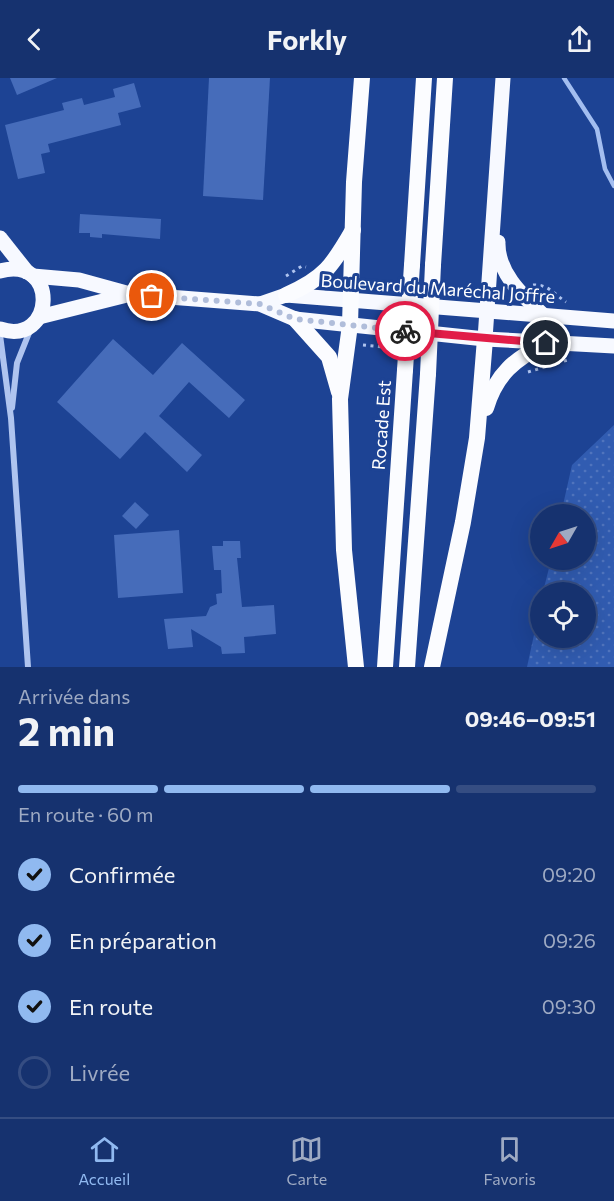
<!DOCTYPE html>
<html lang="fr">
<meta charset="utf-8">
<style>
:root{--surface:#16326f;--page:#1f3a74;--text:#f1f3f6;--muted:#9eaac3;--line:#354d82;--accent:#90b9f0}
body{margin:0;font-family:Commissioner,sans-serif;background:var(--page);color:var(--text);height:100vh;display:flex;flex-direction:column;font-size:22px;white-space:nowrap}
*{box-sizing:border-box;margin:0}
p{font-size:20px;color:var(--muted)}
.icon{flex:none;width:33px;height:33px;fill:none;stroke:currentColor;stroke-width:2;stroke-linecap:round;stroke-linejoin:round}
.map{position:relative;height:589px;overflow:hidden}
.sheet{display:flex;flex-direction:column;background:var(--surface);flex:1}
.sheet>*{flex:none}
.needle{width:39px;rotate:231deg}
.fabs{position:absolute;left:530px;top:426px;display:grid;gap:12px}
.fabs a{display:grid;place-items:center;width:66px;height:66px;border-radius:50%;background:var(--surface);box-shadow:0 6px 24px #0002,0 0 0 2px var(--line);font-size:30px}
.pin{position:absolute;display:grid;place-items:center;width:51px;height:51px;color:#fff;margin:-26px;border:3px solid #fff;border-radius:50%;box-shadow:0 2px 6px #0007}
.courier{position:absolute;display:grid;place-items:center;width:60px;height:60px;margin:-30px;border:4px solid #e11d48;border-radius:50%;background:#fff;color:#222;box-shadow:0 2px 8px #0007}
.headline em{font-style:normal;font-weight:700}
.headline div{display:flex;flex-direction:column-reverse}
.headline{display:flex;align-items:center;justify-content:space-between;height:102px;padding:0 18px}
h1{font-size:39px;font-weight:700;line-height:45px}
.bar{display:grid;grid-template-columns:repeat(4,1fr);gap:9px 6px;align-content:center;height:72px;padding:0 18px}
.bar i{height:8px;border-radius:4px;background:var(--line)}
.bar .selected{background:var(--accent)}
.bar p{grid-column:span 4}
ol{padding:0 18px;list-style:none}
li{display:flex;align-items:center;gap:18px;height:66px}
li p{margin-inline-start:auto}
li .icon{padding:6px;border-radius:50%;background:var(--accent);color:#111;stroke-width:4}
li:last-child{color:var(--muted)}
li i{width:33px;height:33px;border:3px solid var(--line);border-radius:50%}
header{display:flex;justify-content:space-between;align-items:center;height:78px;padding:0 18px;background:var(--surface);font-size:27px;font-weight:700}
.dock{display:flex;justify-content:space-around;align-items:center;height:84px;border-top:2px solid var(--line);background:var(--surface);font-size:16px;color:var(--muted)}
.dock a{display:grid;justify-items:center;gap:3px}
.dock .selected{color:var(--accent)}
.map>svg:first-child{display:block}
</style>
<header><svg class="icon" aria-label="back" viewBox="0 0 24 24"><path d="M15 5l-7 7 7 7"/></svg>Forkly<svg class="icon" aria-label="share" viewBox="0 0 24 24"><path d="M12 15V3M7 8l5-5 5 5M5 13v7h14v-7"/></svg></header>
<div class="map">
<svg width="614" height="589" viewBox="0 0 614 589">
<defs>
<pattern id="green-dots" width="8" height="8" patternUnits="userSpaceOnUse" patternTransform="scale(1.5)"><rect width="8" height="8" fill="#315cb1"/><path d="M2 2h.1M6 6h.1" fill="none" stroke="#5074bd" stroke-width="1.8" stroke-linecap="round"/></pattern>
</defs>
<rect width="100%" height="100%" fill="#1d4394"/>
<path fill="url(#green-dots)" d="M614,347v242h-87l13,-60v31h45v-46h-42l8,-32h34v-46h-24l11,-49z"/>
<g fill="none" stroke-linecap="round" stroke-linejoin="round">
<path stroke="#a3bef0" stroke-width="4.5" d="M564,0l33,51 8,40 9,17"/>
</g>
<g fill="#466cba">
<path d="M10,0h47l-40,17z"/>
<path d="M209,0h61l-7,122 -60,-4z"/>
<path d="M134,5l7,24 -23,6 3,12 -73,19 2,8 -9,2 4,19 -27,6 -13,-54 59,-15 -2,-7 20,-5 2,7 31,-8 -2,-8z"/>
<path d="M80,136l81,5 -1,20 -58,-5v4l-12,-1v-4h-11z"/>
<path d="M113,261l40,36 29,-32 63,57 -16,18 -40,-36 -30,34 43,39 -15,17 -42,-40 -25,27 -63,-57z"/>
<path d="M135,424l14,13 -13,14 -14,-13z"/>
<path d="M179,452l4,63 -65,5 -4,-63z"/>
<path d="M223,463h17l1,17h-4l5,49 32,-2 2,29 -32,3 1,16 -23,1 -1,-7 -30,-18 2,18 -25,2 -4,-30 42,-3 4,-9 7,-3 -1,-10 6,-1 -1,-23h-7l-2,-24h11z"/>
</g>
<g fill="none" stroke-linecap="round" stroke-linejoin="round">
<g stroke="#afc4ef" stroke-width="3" stroke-dasharray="3 4.5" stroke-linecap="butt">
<path d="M286,198l16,-10 4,1"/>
<path d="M533,207c15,-1 21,9 33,17"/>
<path d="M447,211l26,4"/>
<path d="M363,267l30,3"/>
<path d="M528,294l43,-13"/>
</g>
<g stroke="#afc4ef" stroke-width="6">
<path d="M0,257l11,83 17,249"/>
<path d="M12,330l5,-45 14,-35"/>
</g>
<g stroke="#f7f9ff" stroke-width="15">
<path d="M0,160l27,34"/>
<path d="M498,164c-1,31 25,54 46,74"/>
<path d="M0,193c60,-16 55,76 0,58"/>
<path d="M33,198l46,4 51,14 130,10 35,15 190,20 129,7"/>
<path d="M260,226l26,-9 328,26"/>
<path d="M39,239l88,-22"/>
<path d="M485,261l18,-261"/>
</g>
<g stroke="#fbfcff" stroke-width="16">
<path d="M412,187l12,-187"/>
<path d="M433,187l12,-187"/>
<path d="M286,217c38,-16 47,-30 67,-65"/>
<path d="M295,241l34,38 10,35"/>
<path d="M486,330c10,-34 29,-49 60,-65"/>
<path d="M356,589l-12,-117 -4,-151 10,-74 4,-143 8,-104"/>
<path d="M385,589l20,-297"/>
<path d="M407,589l21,-293"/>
<path d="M432,589l31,-145 14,-84 8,-99"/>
</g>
<g stroke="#fbfcff" stroke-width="16">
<path d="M405,292l7,-105"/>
<path d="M428,296l5,-109"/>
</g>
</g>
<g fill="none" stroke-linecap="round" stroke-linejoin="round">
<path stroke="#b0bdda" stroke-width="6" stroke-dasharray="0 10.8" d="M152,218l108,8 35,15 110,12"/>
<path stroke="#e11d48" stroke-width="8" d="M405,253l141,12"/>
</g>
<g text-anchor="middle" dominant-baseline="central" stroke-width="6" stroke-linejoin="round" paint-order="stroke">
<g font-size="18" fill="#fff" stroke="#1d4394">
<text transform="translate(438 210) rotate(4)">Boulevard du Maréchal Joffre</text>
<text transform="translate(381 347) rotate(-86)">Rocade Est</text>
</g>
</g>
</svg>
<div class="fabs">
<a><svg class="needle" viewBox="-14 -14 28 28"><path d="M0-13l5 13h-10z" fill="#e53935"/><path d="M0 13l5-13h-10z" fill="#9eaac3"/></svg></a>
<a><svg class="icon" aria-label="locate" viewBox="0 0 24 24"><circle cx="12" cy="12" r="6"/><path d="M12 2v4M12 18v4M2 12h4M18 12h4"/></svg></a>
</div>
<div class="pin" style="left:152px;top:218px;background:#ea580c"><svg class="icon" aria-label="bag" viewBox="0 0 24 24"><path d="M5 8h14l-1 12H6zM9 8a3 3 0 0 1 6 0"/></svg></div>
<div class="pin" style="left:546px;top:265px;background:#1f2937"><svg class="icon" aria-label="home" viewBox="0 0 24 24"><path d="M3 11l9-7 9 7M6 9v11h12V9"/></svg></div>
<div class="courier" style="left:405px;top:253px"><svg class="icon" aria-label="bike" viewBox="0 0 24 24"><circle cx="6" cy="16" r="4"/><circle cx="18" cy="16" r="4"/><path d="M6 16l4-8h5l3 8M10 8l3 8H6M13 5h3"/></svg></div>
</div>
<section class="sheet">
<div class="headline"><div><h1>2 min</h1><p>Arrivée dans</p></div><em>09:46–09:51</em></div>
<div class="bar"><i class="selected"></i><i class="selected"></i><i class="selected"></i><i></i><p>En route · 60 m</p></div>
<ol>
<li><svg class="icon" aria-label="check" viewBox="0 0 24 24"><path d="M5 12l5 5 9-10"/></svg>Confirmée<p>09:20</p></li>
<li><svg class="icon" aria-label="check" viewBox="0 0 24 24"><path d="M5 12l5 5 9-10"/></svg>En préparation<p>09:26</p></li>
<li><svg class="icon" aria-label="check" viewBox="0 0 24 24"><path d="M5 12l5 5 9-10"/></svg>En route<p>09:30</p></li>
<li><i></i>Livrée</li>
</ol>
</section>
<nav class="dock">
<a class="selected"><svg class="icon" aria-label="home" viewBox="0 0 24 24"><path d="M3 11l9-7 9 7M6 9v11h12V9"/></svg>Accueil</a>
<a><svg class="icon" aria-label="map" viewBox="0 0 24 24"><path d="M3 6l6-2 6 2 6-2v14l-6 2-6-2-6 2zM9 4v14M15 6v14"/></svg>Carte</a>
<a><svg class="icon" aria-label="saved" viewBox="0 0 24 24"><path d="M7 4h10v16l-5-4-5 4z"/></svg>Favoris</a>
</nav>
